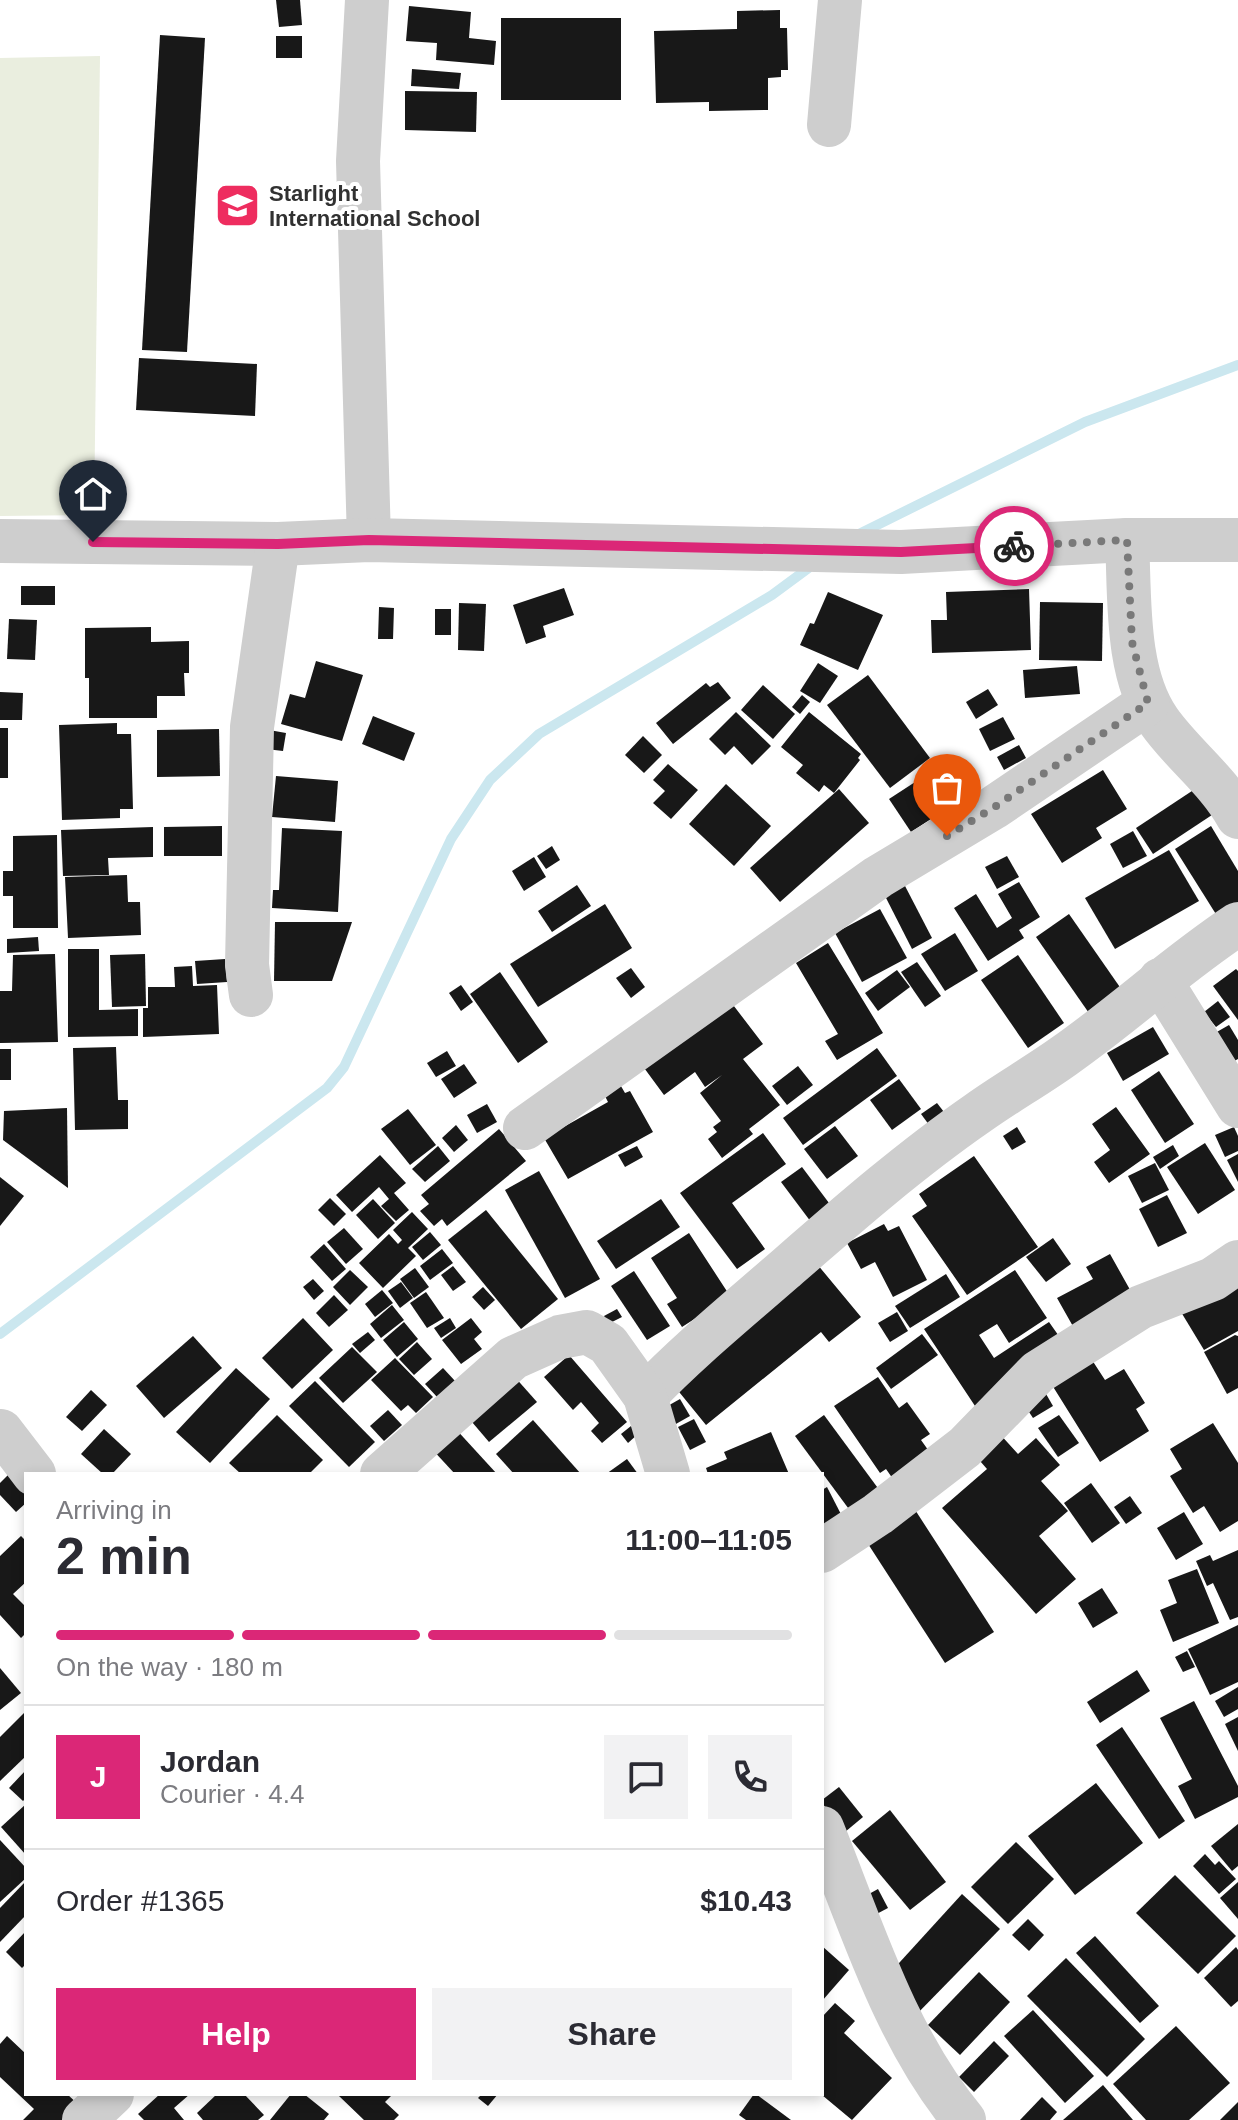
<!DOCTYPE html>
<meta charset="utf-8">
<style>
:root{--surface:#fff;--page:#f2f2f3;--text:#2b2b33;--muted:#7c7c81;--line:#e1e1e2;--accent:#db2777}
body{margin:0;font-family:Arial,sans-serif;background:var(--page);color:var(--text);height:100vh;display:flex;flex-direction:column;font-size:30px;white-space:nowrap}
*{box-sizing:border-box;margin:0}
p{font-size:26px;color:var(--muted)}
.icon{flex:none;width:44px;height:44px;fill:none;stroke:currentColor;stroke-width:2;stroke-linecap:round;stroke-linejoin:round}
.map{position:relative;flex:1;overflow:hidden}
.details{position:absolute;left:24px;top:1472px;width:800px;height:624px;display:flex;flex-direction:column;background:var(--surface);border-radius:0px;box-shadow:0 4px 12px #0003}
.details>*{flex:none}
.pin{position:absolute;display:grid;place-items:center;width:68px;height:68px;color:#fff;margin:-82px -34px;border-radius:50% 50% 50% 0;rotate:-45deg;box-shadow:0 0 8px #0007}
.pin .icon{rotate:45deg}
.courier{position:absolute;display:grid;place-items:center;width:80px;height:80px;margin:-40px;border:6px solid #db2777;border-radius:50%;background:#fff;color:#222;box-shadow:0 2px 10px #0007}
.summary em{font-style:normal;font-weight:600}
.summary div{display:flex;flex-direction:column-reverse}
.summary{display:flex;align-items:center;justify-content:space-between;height:136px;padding:0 32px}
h1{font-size:52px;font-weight:600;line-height:60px}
.bar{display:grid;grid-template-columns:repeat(4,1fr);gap:12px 8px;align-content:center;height:96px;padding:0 32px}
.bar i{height:10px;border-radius:6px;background:var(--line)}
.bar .selected{background:var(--accent)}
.bar p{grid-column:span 4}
.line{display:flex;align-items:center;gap:20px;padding:0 32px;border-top:2px solid var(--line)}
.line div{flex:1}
.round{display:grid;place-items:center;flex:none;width:84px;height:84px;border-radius:0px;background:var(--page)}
.primary-button{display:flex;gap:16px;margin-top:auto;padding:16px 32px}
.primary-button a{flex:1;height:92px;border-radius:0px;background:var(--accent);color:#fff;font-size:32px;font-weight:600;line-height:92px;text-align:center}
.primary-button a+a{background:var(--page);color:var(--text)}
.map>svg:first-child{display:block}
</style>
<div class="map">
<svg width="1238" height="2120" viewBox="0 0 1238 2120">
<rect width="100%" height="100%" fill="#fff"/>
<path fill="#eaeedf" d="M100,56l-6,459 -94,1v-458z"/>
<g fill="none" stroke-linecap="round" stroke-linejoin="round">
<g stroke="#cbe7ef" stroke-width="10">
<path d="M857,535l228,-113 153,-57"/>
<path d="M0,1334l327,-246 17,-21 107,-228 39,-59 49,-46 233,-139 42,-31"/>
</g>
</g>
<g fill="#181818">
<path d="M276,0h24l2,25 -23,2z"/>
<path d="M409,6l62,6 -2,26 27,3 -2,24 -58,-5 1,-17 -31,-2z"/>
<path d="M780,10v18h7l1,42h-7v7l-13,1v32l-59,1v-9l-53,1 -2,-72 83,-2v-18z"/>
<rect x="501" y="18" width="120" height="82"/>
<path d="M160,35l45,3 -18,314 -45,-2z"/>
<rect x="276" y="36" width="26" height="22"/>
<path d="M412,69l49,4 -2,16 -48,-3z"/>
<path d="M405,91l72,1 -1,40 -71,-2z"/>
<path d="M139,358l118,6 -2,52 -119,-6z"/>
<rect x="21" y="586" width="34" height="19"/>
<path d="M564,588l10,27 -31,11 3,11 -20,7 -13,-39z"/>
<path d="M1029,589l2,61 -99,3 -1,-33h16l-1,-28z"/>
<path d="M828,592l55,23 -25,55 -58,-25 10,-22 4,1z"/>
<path d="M1040,602l63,1 -1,58 -63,-1z"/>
<path d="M459,603l27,1 -2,47 -26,-1z"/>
<path d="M379,607l15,1 -1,31h-15z"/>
<rect x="435" y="609" width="16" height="26"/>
<path d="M9,619l28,1 -2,40 -28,-1z"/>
<path d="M151,627v15l38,-1v32h-5l1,23h-28v22h-68v-40h-4v-50z"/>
<path d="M316,661l47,14 -21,66 -61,-17 9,-30 15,4z"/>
<path d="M818,663l20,13 -18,27 -20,-12z"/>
<path d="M1077,666l3,28 -55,4 -2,-28z"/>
<path d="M868,675l62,83 -40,30 -63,-83z"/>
<path d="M718,682l13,16 -58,46 -17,-21 50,-40 4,4z"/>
<path d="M763,685l32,29 -22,25 -32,-29z"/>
<path d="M988,689l10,16 -22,14 -10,-17z"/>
<path d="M0,692l23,1 -1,27h-22z"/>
<path d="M802,695l8,7 -10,12 -8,-7z"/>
<path d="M736,712l35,34 -19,19 -18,-19 -9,9 -16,-16z"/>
<path d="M809,712l52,42 -3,4 2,2 -26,33 -10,-8 -5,7 -23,-19 7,-8 -22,-18z"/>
<path d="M373,716l42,17 -11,28 -42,-17z"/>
<path d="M1003,717l12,22 -25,12 -11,-22z"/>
<path d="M117,723v11h14l2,75h-13v9l-58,2 -3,-95z"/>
<rect x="0" y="728" width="8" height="50"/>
<path d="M219,729l1,47 -63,1v-47z"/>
<path d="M269,730l17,3 -3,18 -17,-2z"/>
<path d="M643,736l19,19 -18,18 -19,-18z"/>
<path d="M1019,745l7,13 -22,12 -7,-13z"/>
<path d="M952,758l22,33 -63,41 -22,-33z"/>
<path d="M668,764l30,26 -27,29 -18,-16 12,-12 -12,-11z"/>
<path d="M1103,770l24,39 -31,19 6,10 -40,25 -31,-49z"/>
<path d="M276,776l62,5 -3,41 -63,-5z"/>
<path d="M726,784l45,42 -37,40 -45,-42z"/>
<path d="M1198,787l17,26 -62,41 -17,-26z"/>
<path d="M839,789l30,34 -89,79 -30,-34z"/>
<path d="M222,826v30h-58v-29z"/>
<path d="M1211,826l27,45v42l-19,6 -44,-70z"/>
<path d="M153,827v30l-45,1 1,17 -46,1 -2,-46z"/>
<path d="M282,828l60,3 -4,81 -66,-4 1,-18h6z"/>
<path d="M1133,831l14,25 -24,12 -13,-24z"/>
<path d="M57,835l1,93h-45v-32h-10v-25h10v-35z"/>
<path d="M552,846l8,14 -14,9 -9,-13z"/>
<path d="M1169,850l30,51 -84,48 -30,-51z"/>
<path d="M1007,856l12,21 -22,12 -12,-22z"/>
<path d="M534,857l12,20 -22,14 -12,-20z"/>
<path d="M127,875l1,27h12l1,33 -73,3 -3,-61z"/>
<path d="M1019,882l21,35 -21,13 5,8 -36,23 -34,-53 22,-14 21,34 15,-10 -14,-24z"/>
<path d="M904,884l28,54 -20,11 -28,-55z"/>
<path d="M577,885l14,21 -39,26 -14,-21z"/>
<path d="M605,904l27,44 -94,59 -28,-43z"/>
<path d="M880,909l27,49 -45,24 -27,-49z"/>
<path d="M1069,914l55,79 -33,23 -55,-79z"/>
<path d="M275,922h77l-20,59h-58z"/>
<path d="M955,933l23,38 -33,20 -24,-37z"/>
<path d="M38,937l1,14 -32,2v-14z"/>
<path d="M828,943l55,90 -46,27 -12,-19 13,-7 -42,-71z"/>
<path d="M68,949h31v61l39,-1v27l-70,1z"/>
<path d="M55,954l3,88 -58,1v-52h12l1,-36z"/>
<path d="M145,954l1,52 -34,1 -2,-52z"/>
<path d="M1018,955l46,68 -36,25 -47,-68z"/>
<path d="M225,959l2,23 -30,2 -2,-23z"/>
<path d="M917,962l24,34 -16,11 -24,-35z"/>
<path d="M192,966l1,20 24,-1 2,49 -76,3v-29h5v-21h27l-1,-20z"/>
<path d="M631,968l14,19 -14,11 -15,-20z"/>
<path d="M1236,969l2,2v49l-25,-34z"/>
<path d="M897,970l13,17 -32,24 -13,-18z"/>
<path d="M500,972l48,70 -30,21 -48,-69z"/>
<path d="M461,985l12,17 -12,9 -12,-18z"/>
<path d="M727,997l36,47 -20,15 37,46 -31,24 4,5 -31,24 -14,-19 9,-7 -4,-5 8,-6 -21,-28 22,-18 -17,12 -10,-15 -31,23 -25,-34z"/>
<path d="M1218,1001l12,16 -14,10 -12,-15z"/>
<path d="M1229,1025l9,15v19l-13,7 -17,-29z"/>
<path d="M1153,1027l16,27 -46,27 -16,-28z"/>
<path d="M116,1047l2,53h10v29l-53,1 -2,-82z"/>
<path d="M877,1048l20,28 -94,69 -20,-27z"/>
<rect x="0" y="1049" width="11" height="31"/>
<path d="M447,1051l9,15 -20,11 -9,-14z"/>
<path d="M464,1064l13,19 -23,15 -13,-19z"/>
<path d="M798,1066l15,19 -26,20 -15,-19z"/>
<path d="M1159,1071l35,53 -29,19 -34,-53z"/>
<path d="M899,1079l22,30 -29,21 -22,-30z"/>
<path d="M618,1081l7,12 5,-2 23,41 -85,47 -24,-41 64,-36 -6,-12z"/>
<path d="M937,1103l14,18 -16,12 -14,-19z"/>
<path d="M487,1104l10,18 -20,11 -10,-18z"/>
<path d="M1116,1107l34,47 -41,29 -15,-21 16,-12 -18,-26z"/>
<path d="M67,1108l1,80 -65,-48 1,-29z"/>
<path d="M408,1109l28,36 -26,20 -29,-36z"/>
<path d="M456,1125l12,15 -14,12 -12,-14z"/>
<path d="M835,1126l23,30 -31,23 -23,-30z"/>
<path d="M1017,1127l9,15 -14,8 -9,-14z"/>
<path d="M1234,1127l4,9v15l-13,6 -10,-22z"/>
<path d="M499,1129l27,32 -79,65 -5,-7 -8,7 -14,-15 9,-7 -8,-9z"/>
<path d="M763,1133l23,31 -54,39 33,46 -28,20 -57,-76z"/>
<path d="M1205,1143l30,47 -37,24 -31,-47z"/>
<path d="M1173,1145l6,11 -19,13 -7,-12z"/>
<path d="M438,1146l12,15 -25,21 -13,-13z"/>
<path d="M637,1146l6,11 -18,10 -7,-12z"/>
<path d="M1238,1154v28l-11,-22z"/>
<path d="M380,1155l26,28 -12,10 15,17 -13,11 -15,-15 8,-7 -10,-12 -27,25 -16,-17z"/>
<path d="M974,1156l64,91 -71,48 -55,-79 15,-10 -8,-12z"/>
<path d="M1155,1163l14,27 -27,13 -14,-27z"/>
<path d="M802,1167l33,44 -21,15 -33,-44z"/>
<path d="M539,1171l61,108 -35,19 -60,-108z"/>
<path d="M0,1177l24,19 -24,30z"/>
<path d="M1167,1195l20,38 -29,14 -19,-38z"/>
<path d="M330,1198l16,16 -12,12 -16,-16z"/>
<path d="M373,1199l22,24 -17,16 -22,-24z"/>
<path d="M661,1199l19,28 -64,42 -19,-28z"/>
<path d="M486,1210l72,89 -37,30 -73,-89z"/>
<path d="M412,1212l16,17 -20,19 8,8 -33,32 -24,-25 30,-29 9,10 4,-4 -9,-10z"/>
<path d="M884,1224l4,7 11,-5 28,54 -34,17 -18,-35 -14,7 -14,-26z"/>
<path d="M344,1228l19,21 -17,15 -19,-22z"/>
<path d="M430,1232l11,13 -18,15 -11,-13z"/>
<path d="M689,1233l41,63 -48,31 -15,-23 10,-6 -26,-40z"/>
<path d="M1053,1238l18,26 -25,18 -20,-25z"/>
<path d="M324,1244l22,25 -14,12 -22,-24z"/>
<path d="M442,1249l11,14 -23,17 -10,-14z"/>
<path d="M1110,1254l28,50 -59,33 -22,-39 36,-19 -7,-12z"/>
<path d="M817,1264l44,53 -32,25 -8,-10 -115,93 -35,-43z"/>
<path d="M453,1266l13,16 -13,9 -12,-16z"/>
<path d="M415,1268l14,19 -15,11 -14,-19z"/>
<path d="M350,1270l18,17 -18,18 -17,-18z"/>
<path d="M1015,1270l32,48 -38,25 -12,-19 -18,11 15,23 55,-36 19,27 -91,60 -53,-80z"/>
<path d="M634,1271l36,55 -23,14 -36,-54z"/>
<path d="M946,1274l14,23 -50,31 -15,-22z"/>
<path d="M1238,1275v56l-34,19 -23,-38z"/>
<path d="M313,1279l11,12 -10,9 -11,-13z"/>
<path d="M401,1282l12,16 -13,10 -12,-17z"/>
<path d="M483,1287l12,13 -11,10 -12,-13z"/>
<path d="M382,1290l11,13 -18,14 -10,-13z"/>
<path d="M426,1292l18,26 -17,10 -17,-25z"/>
<path d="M334,1295l14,15 -19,17 -13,-14z"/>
<path d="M392,1305l12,15 -23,18 -11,-14z"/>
<path d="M617,1309l5,8 -14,7 -4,-8z"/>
<path d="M897,1312l11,19 -18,11 -12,-19z"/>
<path d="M303,1318l30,32 -41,39 -30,-31z"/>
<path d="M450,1318l6,10 -15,10 -7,-10z"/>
<path d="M471,1318l11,14 -8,7 8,10 -21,15 -19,-24z"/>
<path d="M404,1322l14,17 -21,18 -14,-17z"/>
<path d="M368,1332l7,8 -15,13 -8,-9z"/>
<path d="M922,1334l16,21 -47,34 -15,-21z"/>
<path d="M1235,1335l3,1v52l-11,6 -23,-42z"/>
<path d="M193,1336l29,32 -58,50 -28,-32z"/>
<path d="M417,1342l15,17 -18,16 -15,-16z"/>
<path d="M352,1347l25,25 -34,31 -24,-25z"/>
<path d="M569,1355l58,67 -25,21 -11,-12 8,-8 -18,-21 -8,8 -29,-33z"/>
<path d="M395,1358l38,39 -17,16 -8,-8 -7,6 -30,-31z"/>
<path d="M1092,1360l13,20 19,-11 21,34 -9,6 13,22 -49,31 -48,-77z"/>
<path d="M236,1368l34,31 -60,64 -34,-31z"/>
<path d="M443,1368l13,14 -18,16 -13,-14z"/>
<path d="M513,1375l24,27 -48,40 -23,-27z"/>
<path d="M878,1377l21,31 8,-6 23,32 -9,6 10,14 -38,25 -7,-10 -6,4 -46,-67z"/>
<path d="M315,1381l60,61 -26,25 -60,-61z"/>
<path d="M1042,1387l11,19 -20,12 -12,-18z"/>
<path d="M91,1390l16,15 -25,26 -16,-14z"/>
<path d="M680,1399l10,17 -23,13 -10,-17z"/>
<path d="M388,1410l14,15 -18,16 -14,-15z"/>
<path d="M277,1415l46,45 -14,14h-68l-12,-11z"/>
<path d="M824,1415l59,80 -29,21 -59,-80z"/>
<path d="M1059,1415l20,28 -21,14 -20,-29z"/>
<path d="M694,1419l12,23 -16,8 -12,-23z"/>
<path d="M533,1420l48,54h-67l-18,-20z"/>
<path d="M1213,1423l25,40v58l-18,11 -16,-26 -11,7 -23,-37 12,-7 -12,-20z"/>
<path d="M453,1426l44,48h-42l-25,-27z"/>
<path d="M631,1426l7,8 -10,9 -7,-9z"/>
<path d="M104,1429l27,25 -19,20h-9l-22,-20z"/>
<path d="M771,1432l18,42h-81l-2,-6 21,-9 -3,-7z"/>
<path d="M998,1432l20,22 18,-16 24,27 -19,16 27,30 -29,25 37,43 -40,35 -94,-106 45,-39 -14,-16z"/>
<path d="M627,1459l11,15h-32z"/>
<path d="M8,1475l18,18v10l-10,9 -16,-17v-12z"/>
<path d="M1091,1483l29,40 -28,20 -28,-40z"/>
<path d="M827,1487l18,35 -23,12v-44z"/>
<path d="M1130,1496l12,17 -16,11 -12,-17z"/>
<path d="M910,1502l84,130 -49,31 -84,-130z"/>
<path d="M1184,1512l19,32 -27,16 -19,-32z"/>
<path d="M21,1536l5,5v41l-13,12 13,13v26l-5,5 -21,-23v-59z"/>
<path d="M1238,1550v67l-8,3 -17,-37 -6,3 -11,-25 14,-6 3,6z"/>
<path d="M1197,1569l22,54 -46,19 -13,-32 17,-7 -9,-23z"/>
<path d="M1102,1588l16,25 -25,15 -15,-25z"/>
<path d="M1238,1625v57l-28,13 -22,-46z"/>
<path d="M1187,1651l8,16 -12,5 -8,-15z"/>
<path d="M0,1668l21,25 -21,17z"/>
<path d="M1137,1670l13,21 -50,32 -13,-21z"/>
<path d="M1238,1687v22l-14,8 -9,-16z"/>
<path d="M1194,1701l44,85v11l-43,22 -17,-33 14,-7 -32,-61z"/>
<path d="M26,1711v45l-26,25v-44z"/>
<path d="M1238,1717v34l-13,-27z"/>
<path d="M1122,1727l63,94 -26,18 -63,-94z"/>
<path d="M26,1770v28l-3,3 -14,-13z"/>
<path d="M1096,1783l47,60 -68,52 -47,-59z"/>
<path d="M839,1787l24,30 -18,15 -23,-29v-3z"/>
<path d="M26,1804v51l-25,-28z"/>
<path d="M890,1810l56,72 -36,28 -58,-69z"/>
<path d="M1238,1824v42l-6,5 -21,-25z"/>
<path d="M0,1840l26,28v10l-26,24z"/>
<path d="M1016,1842l38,37 -46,45 -37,-37z"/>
<path d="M1205,1854l10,11 4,-4 17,18 -17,15 -26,-28z"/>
<path d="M1175,1875l61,61 -38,38 -62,-61z"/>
<path d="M26,1881v34l-26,27v-34z"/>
<path d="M1238,1882v37l-18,-21z"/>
<path d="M878,1889l10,19 -21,11 -9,-19z"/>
<path d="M962,1894l38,35 -87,89 -24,-44z"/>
<path d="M1028,1919l16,16 -15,16 -17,-16z"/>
<path d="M26,1931v33l-4,4 -16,-16z"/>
<path d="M1095,1936l64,70 -19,17 -64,-70z"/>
<path d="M822,1946l27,24 -27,31z"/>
<path d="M1236,1947l2,3v51l-7,6 -27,-29z"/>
<path d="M1066,1958l79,81 -38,38 -80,-81z"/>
<path d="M979,1972l31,30 -50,53 -32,-30z"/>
<path d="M835,2003l20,18 -11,12 48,45 -40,42 -30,-25v-78z"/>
<path d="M1033,2010l61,66 -29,27 -61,-67z"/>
<path d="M1176,2026l54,57 -41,37h-43l-33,-36z"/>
<path d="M7,2036l19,18v40h41l13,12 -14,14h-43l11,-11 -34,-32v-33z"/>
<path d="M994,2041l15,15 -35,36 -15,-15z"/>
<path d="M1103,2085l30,35h-70z"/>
<path d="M160,2094h30l-16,14 10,12h-40l-6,-6z"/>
<path d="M217,2094h27l20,21 -6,5h-55l-6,-7z"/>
<path d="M291,2094h13l25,20 -5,6h-54z"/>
<path d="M341,2094h52l-8,8 14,13 -5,5h-30l-25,-24z"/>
<path d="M482,2094h16l-10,12 -10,-8z"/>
<path d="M754,2094h2l35,26h-45l-7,-5z"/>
<path d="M1042,2097l15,15 -7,8h-30z"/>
<path d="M1238,2102v18h-18z"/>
</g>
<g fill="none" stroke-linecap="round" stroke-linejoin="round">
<g stroke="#cecece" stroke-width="44">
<path d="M367,0l-9,161 11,379"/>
<path d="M829,125l11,-125"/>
<path d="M1127,540c3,56 -2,133 32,181 24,34 59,59 79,96"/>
<path d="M0,541l278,3 91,-4 532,12 226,-12h111"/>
<path d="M1160,980l78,126"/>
<path d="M251,995l-4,-30 5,-238 26,-183"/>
<path d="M525,1128l353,-251 115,-69 155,-105"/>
<path d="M645,1396c43,-45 92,-85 139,-126 62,-54 126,-110 194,-157 28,-20 58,-37 86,-57 60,-42 113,-92 174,-132"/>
<path d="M1,1431l33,43"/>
<path d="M382,1474l131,-116 47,-21 27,-5 21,12 37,52 23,78"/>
<path d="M822,1551l56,-37 87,-67 73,-75 103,-65 72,-28 25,-17"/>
<path d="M822,1828c40,99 73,209 142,292"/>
<path d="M84,2120l28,-26"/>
</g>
</g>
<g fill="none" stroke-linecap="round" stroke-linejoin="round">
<path stroke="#797979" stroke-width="8" stroke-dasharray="0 14.4" d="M947,836l46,-28 155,-105 -16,-61 -5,-102 -113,6"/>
<path stroke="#db2777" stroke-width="10" d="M93,542l185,2 91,-4 532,12 113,-6"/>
</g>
<defs>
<symbol id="school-square" viewBox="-11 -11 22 22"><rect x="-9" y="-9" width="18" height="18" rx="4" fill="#ee2d5f" stroke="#fff"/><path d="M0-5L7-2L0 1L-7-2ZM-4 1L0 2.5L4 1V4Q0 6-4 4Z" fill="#fff"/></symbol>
</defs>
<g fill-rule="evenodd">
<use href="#school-square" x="212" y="180" width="51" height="51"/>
</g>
<g text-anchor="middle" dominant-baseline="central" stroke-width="8" stroke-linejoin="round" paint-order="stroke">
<g font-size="22" font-weight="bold" fill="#313131" stroke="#fff" text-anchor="start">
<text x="269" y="193">Starlight<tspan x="269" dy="25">International School</tspan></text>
</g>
</g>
</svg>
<div class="pin" style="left:947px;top:836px;background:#ea580c"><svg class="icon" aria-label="bag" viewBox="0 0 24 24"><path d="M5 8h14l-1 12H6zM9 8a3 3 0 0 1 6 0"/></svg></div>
<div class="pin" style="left:93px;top:542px;background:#1f2937"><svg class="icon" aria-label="home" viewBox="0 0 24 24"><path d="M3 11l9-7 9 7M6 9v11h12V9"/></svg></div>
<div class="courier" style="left:1014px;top:546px"><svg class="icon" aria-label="bike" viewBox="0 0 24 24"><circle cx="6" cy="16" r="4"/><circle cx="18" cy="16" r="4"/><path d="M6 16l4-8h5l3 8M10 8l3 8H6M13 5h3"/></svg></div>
<section class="details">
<div class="summary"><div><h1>2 min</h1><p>Arriving in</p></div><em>11:00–11:05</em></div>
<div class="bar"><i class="selected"></i><i class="selected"></i><i class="selected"></i><i></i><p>On the way · 180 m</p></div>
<div class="line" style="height:144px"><b class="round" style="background:var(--accent);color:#fff">J</b><div><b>Jordan</b><p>Courier · 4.4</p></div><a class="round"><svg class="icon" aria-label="chat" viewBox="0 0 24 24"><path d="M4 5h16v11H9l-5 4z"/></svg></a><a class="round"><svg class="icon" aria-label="phone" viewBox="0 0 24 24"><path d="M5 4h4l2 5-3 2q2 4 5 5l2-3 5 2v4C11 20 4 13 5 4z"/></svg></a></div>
<div class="line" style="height:104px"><div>Order #1365</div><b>$10.43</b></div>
<div class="primary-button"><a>Help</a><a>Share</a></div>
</section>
</div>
